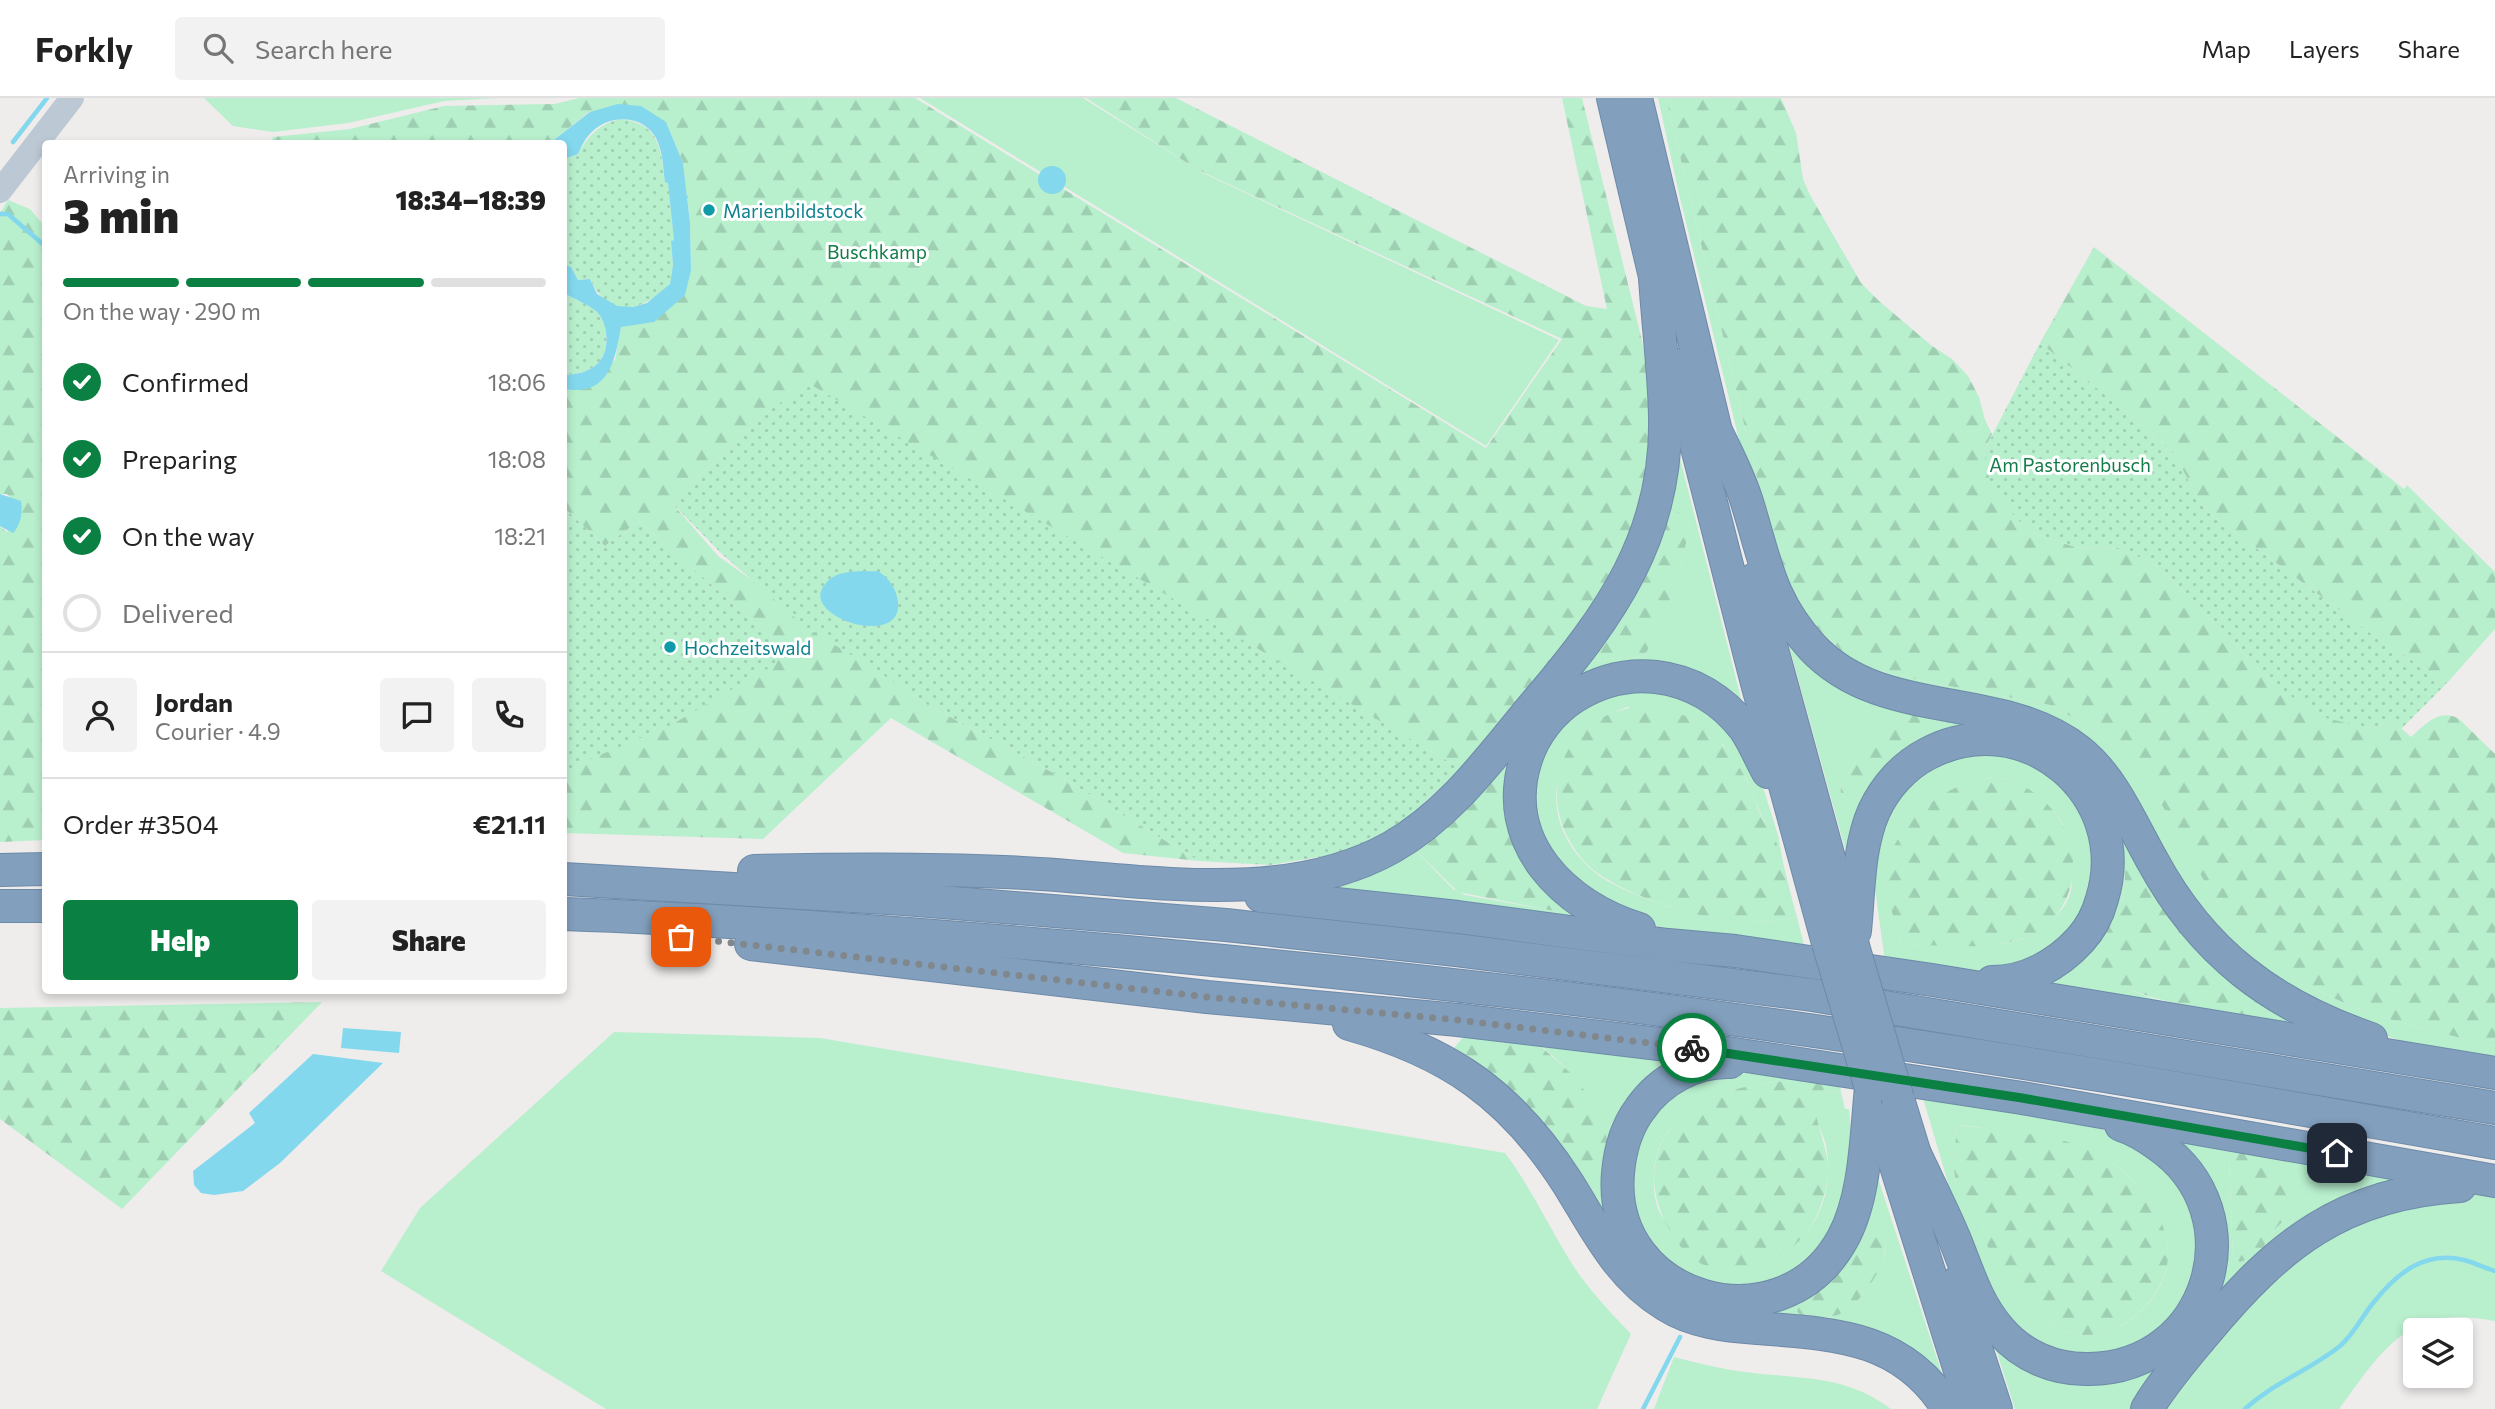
<!DOCTYPE html>
<meta charset="utf-8">
<style>
:root{--surface:#fff;--page:#f2f2f2;--text:#222;--muted:#767676;--line:#e0e0e0;--accent:#0b8043}
body{margin:0;font-family:Commissioner,sans-serif;background:var(--page);color:var(--text);height:100vh;display:flex;flex-direction:column;font-size:26px;white-space:nowrap}
*{box-sizing:border-box;margin:0}
p{font-size:23px;color:var(--muted)}
.icon{flex:none;width:38px;height:38px;fill:none;stroke:currentColor;stroke-width:2;stroke-linecap:round;stroke-linejoin:round}
.map{position:relative;flex:1;overflow:hidden}
.drawer{position:absolute;left:42px;top:42px;width:525px;height:854px;display:flex;flex-direction:column;background:var(--surface);border-radius:7px;box-shadow:0 4px 10px #0003}
.drawer>*{flex:none}
.buttons{position:absolute;left:2403px;top:1220px;display:grid;gap:14px}
.buttons a{display:grid;place-items:center;width:70px;height:70px;border-radius:7px;background:var(--surface);box-shadow:0 4px 10px #0003;font-size:35px}
.pin{position:absolute;display:grid;place-items:center;width:60px;height:60px;color:#fff;margin:-30px;border-radius:14px;box-shadow:0 4px 10px #0006}
.courier{position:absolute;display:grid;place-items:center;width:70px;height:70px;margin:-35px;border:5px solid #0b8043;border-radius:50%;background:#fff;color:#222;box-shadow:0 2px 9px #0007}
.summary em{font-style:normal;font-weight:800}
.summary div{display:flex;flex-direction:column-reverse}
.summary{display:flex;align-items:center;justify-content:space-between;height:119px;padding:0 21px}
h1{font-size:46px;font-weight:800;line-height:52px}
.bar{display:grid;grid-template-columns:repeat(4,1fr);gap:10px 7px;align-content:center;height:84px;padding:0 21px}
.bar i{height:9px;border-radius:5px;background:var(--line)}
.bar .on{background:var(--accent)}
.bar p{grid-column:span 4}
.line{display:flex;align-items:center;gap:18px;padding:0 21px;border-top:2px solid var(--line)}
.line div{flex:1}
.round{display:grid;place-items:center;flex:none;width:74px;height:74px;border-radius:7px;background:var(--page)}
ol{padding:0 21px;list-style:none}
li{display:flex;align-items:center;gap:21px;height:77px}
li p{margin-inline-start:auto}
li .icon{padding:7px;border-radius:50%;background:var(--accent);color:#fff;stroke-width:4}
li:last-child{color:var(--muted)}
li i{width:38px;height:38px;border:4px solid var(--line);border-radius:50%}
.button{display:flex;gap:14px;margin-top:auto;padding:14px 21px}
.button a{flex:1;height:80px;border-radius:7px;background:var(--accent);color:#fff;font-size:28px;font-weight:800;line-height:80px;text-align:center}
.button a+a{background:var(--page);color:var(--text)}
header{display:flex;align-items:center;gap:42px;box-sizing:border-box;height:98px;padding:0 35px;background:var(--surface);border-bottom:2px solid var(--line)}
header strong{font-size:33px}
nav{display:flex;gap:38px;margin-inline-start:auto;font-size:24px}
.search{width:490px;height:63px;background:var(--page);display:flex;align-items:center;gap:18px;box-sizing:border-box;padding:0 24px;border-radius:7px;color:var(--muted);font-size:26px}
.map>svg:first-child{display:block}
</style>
<header>
<strong>Forkly</strong>
<div class="search"><svg class="icon" aria-label="search" viewBox="0 0 24 24"><circle cx="10" cy="10" r="6"/><path d="M15 15l6 6"/></svg>Search here</div>
<nav><a>Map</a><a>Layers</a><a>Share</a></nav>
</header>
<div class="map">
<svg width="2495" height="1311" viewBox="0 0 2495 1311">
<defs>
<pattern id="forest-firs" width="22" height="20" patternUnits="userSpaceOnUse" patternTransform="scale(1.75)"><rect width="22" height="20" fill="#b8efcd"/><path d="M5 1l3.5 6h-7zM16 11l3.5 6h-7z" fill="#9fcfb2"/></pattern>
<pattern id="park-dots" width="8" height="8" patternUnits="userSpaceOnUse" patternTransform="scale(1.75)"><rect width="8" height="8" fill="#b8efcd"/><path d="M2 2h.1M6 6h.1" fill="none" stroke="#9fcfb2" stroke-width="1.8" stroke-linecap="round"/></pattern>
</defs>
<rect width="100%" height="100%" fill="#efecec"/>
<g fill="#b8efcd" fill-rule="evenodd">
<path d="M204,0h294l-54,3 -96,22 -75,9 -40,-6z"/>
<path d="M920,0h163l120,75 356,167 -73,106z"/>
<path d="M1658,0h8l103,430 38,89 38,38 21,12 57,14 127,24c48,24 89,60 116,107 29,52 54,108 103,147 65,52 147,68 226,87v13l-94,-18 -75,-27 -108,-78 -62,-91 -238,-153 -95,-40 -59,-110 -85,-348z"/>
<path d="M1672,329l75,295 -41,-38 -153,9 45,-43 -1,11 26,-4 20,1c28,-48 39,-84 47,-139l-30,-8z"/>
<path d="M1791,542c34,38 74,56 124,67 -34,21 -55,44 -74,79 -2,8 3,14 11,15 12,-4 34,-42 49,-54 12,-9 53,-31 67,-31 9,-1 18,3 26,5 37,9 72,22 97,51 22,24 36,53 51,81l-9,-7 -8,5c0,19 1,38 -5,56 -7,19 -20,32 -23,51 23,47 105,50 151,57h10l6,-8 -3,-12 -5,-5 77,46 -9,1 -290,-49 -1,-4c37,-18 63,-44 77,-83 8,-23 9,-50 2,-73 -34,-124 -205,-125 -248,-7 -6,16 -7,35 -9,52l-3,1 -64,-232z"/>
<path d="M1669,592l56,34 37,60 16,51 8,44 -13,-45 -11,-17 -15,-37 -24,-36 -95,-37c-79,25 -98,114 -31,167 30,23 113,48 152,48 16,0 32,-2 48,-5l8,32 -129,-18 -27,-7 -73,-36 -43,-67 2,-50 21,-43 51,-35z"/>
<path d="M1992,653l60,21 42,57v64l-35,54 -70,27 -104,-13 -10,-72v-33l10,-39 18,-29 41,-28zM2002,680c14,3 21,9 32,18 7,5 15,10 21,17 15,17 20,55 16,77 -4,20 -25,37 -42,46 -29,15 -94,8 -128,8l-15,-61 5,-29 93,-75z"/>
<path d="M1408,745l45,46 12,6 89,16 8,-8 18,15 -287,-29z"/>
<path d="M614,934l206,6 685,115c28,37 47,81 73,120 16,22 34,41 53,61l-34,75h-991l-225,-138 39,-63z"/>
<path d="M1532,940l160,20 -81,99c-13,-58 -34,-82 -79,-119z"/>
<path d="M1731,973l75,9c-59,1 -147,20 -152,92 -1,14 0,35 10,47 4,5 12,9 17,12 18,13 36,25 54,37 65,-8 103,-57 91,-123 -3,-12 -14,-30 -11,-42 1,-6 6,-9 10,-12l16,1 4,17h4l3,32 -6,67 -41,61 -65,23 -75,-27 -33,-50 2,-78 41,-48z"/>
<path d="M1923,1000l149,23 42,12 30,15 46,50 11,56 -24,63 -58,38 -64,-2 -42,-25 -44,-74zM1957,1027c17,1 35,5 53,8 28,4 57,6 82,18 24,11 41,27 56,48 11,17 22,39 20,60 -3,45 -59,90 -104,72 -28,-11 -48,-37 -63,-63 -13,-21 -24,-43 -35,-65 -4,-8 -10,-16 -11,-24 -3,-17 1,-37 2,-54z"/>
<path d="M2153,1035l274,44 -83,31 -205,201h-124l-22,-69 136,30 90,-114zM2229,1060l63,55 -17,16 -17,27 -18,6 -7,-4z"/>
<path d="M1873,1065l72,220c-19,-17 -37,-33 -61,-43 -73,-31 -160,0 -227,-49 -33,-23 -53,-59 -73,-92l17,-5 7,-14c1,15 2,29 7,43 26,72 109,104 178,75 0,29 38,23 55,11 13,-10 22,-24 30,-39 5,-10 10,-19 6,-30l-10,-9 -12,2 -9,8 11,-28 7,-48z"/>
<path d="M2464,1097h31v126c-12,-2 -25,-4 -38,-4 -60,1 -86,50 -118,92h-178l112,-134 68,-49z"/>
<path d="M1674,1259c26,7 52,13 79,16 52,6 93,2 138,36h-237z"/>
</g>
<g fill="url(#forest-firs)">
<path d="M579,0h336l571,350 76,-109 -364,-169 -112,-72h90l410,208 21,3 -45,-211h20l68,275 1,59 -8,57 -17,53 -20,44 -42,60 -54,62 -49,61 -653,-385 -39,27 -98,91 47,54 205,146 136,74 140,85 -76,-8 -232,-135 -128,121 -199,-6v-58l15,-11 200,-107 -7,-19 -133,-117 -34,25 -41,-38v-119l6,1 45,-30 6,-34 33,-4 37,-52 -1,-47 -7,-60 -17,-41 -77,-10 -39,31 -280,1 3,-7 77,-8 94,-23 111,-2z"/>
<path d="M1666,0h115l15,35 7,46 7,16 51,88 18,18 53,45 20,13 16,17 11,21 6,23 7,14 -8,17 33,68 17,14 41,14 43,2 32,12 27,24 96,99 94,44 27,-6 17,15c15,-13 28,-29 48,-18l36,35v292c-79,-19 -161,-35 -226,-87 -49,-39 -74,-95 -103,-147 -27,-47 -68,-83 -116,-107l-127,-24 -57,-14 -21,-12 -38,-38 -20,-34 -18,-55z"/>
<path d="M8,102l22,9 16,19 -1,612 -45,2v-316l7,6 14,-17 1,-6 -15,-15h-7v-281z"/>
<path d="M2094,149l310,242 3,-4 88,87v57l-48,54 -73,-47 -165,-123 -10,-13 -26,-48 -19,-18 -114,-91z"/>
<path d="M1660,413h16l14,8c-8,55 -19,91 -47,139l-20,-1 -26,4 1,-11z"/>
<path d="M1649,608c46,5 78,35 98,75 6,11 9,23 14,35 3,6 9,11 12,18 11,26 16,56 24,83 -16,3 -32,5 -48,5 -44,0 -139,-29 -167,-63 -54,-65 -17,-151 67,-153z"/>
<path d="M1915,609l52,9c-23,9 -49,17 -68,34 -14,11 -35,48 -47,51 -8,-1 -13,-7 -11,-15 19,-35 40,-58 74,-79z"/>
<path d="M1514,640l2,32 46,133 -8,8 -96,-19 -50,-49z"/>
<path d="M2002,680c58,14 93,84 56,135 -7,10 -21,21 -34,25 -37,13 -84,7 -123,6 -4,-21 -15,-43 -15,-64 -1,-43 45,-86 84,-98 11,-3 21,-4 32,-4z"/>
<path d="M2129,749l134,153 1,7 -6,8c-14,2 -29,-3 -42,-5 -28,-4 -113,-16 -119,-52 -2,-16 20,-41 25,-58 4,-16 3,-33 3,-49z"/>
<path d="M322,904l-200,207 -122,-90v-111z"/>
<path d="M1467,935l65,5 44,40 20,30 9,23 6,26 -6,34 -9,6 -12,2 -131,-150z"/>
<path d="M1796,982l44,5 1,7 -16,-1 -10,11c0,25 15,47 13,73 -3,32 -21,68 -51,82 -20,9 -46,16 -67,10 -21,-6 -35,-25 -44,-44 -27,-52 -7,-103 47,-126 25,-11 56,-15 83,-17z"/>
<path d="M1957,1027c43,6 97,8 136,26 36,17 79,65 75,108 -4,45 -59,90 -104,72 -32,-13 -53,-44 -69,-72 -9,-16 -38,-65 -40,-81 -3,-17 1,-36 2,-53z"/>
<path d="M2236,1053l30,4 15,23 11,35 -17,16 -17,27 -18,6 -7,-4 -4,-101z"/>
<path d="M1874,1132l10,9c7,22 -22,62 -40,73 -9,5 -17,5 -26,6 -14,1 -19,-1 -25,-14l69,-71z"/>
</g>
<g fill="url(#park-dots)">
<path d="M620,21c39,4 41,29 45,63h3l6,58 -3,1 2,24 -3,19c-27,28 -61,36 -80,-5l-12,1 -7,-13 -7,-3v-99l3,-7 11,-4c11,-19 20,-29 42,-35z"/>
<path d="M564,195c10,6 24,11 33,19 5,5 8,13 9,20 4,30 -15,42 -42,43z"/>
<path d="M2040,245l114,91 19,18 26,48 10,13 165,123 73,47 -46,46 -7,-7 -27,6 -45,-11 -49,-33 -96,-99 -27,-24 -32,-12 -43,-2 -41,-14 -17,-14 -26,-31 -7,-37z"/>
<path d="M808,285l653,386 -59,54 -58,30 -74,12 -71,-4 -140,-85 -136,-74 -50,-34 -65,-39 -86,-75 -51,-52 98,-91z"/>
<path d="M564,410l41,38 34,-25 133,117 7,19 -5,8 -103,60 -92,39 -15,11z"/>
</g>
<g fill="#83d8ee">
<path d="M618,6l23,2 25,16 17,41 7,60 1,47 -6,25 -31,27 -33,5c-6,33 -12,70 -57,62v-14c27,-1 46,-13 42,-43 -1,-7 -4,-15 -9,-20 -9,-8 -23,-13 -33,-19v-29l7,3 7,13 12,-1 7,15 20,12 16,1 14,-4 23,-19 3,-19 -2,-24 3,-1 -6,-57 -3,-1c-2,-15 -2,-30 -9,-44 -14,-25 -50,-24 -67,-3 -5,5 -8,13 -11,19l-11,4 -3,7v-21l-14,-1 40,-31z"/>
<circle cx="1052" cy="82" r="14"/>
<path d="M0,396l21,7c2,11 0,23 -8,32l-13,-7z"/>
<path d="M878,473c11,8 18,16 20,31 5,47 -95,16 -75,-15 12,-19 35,-15 55,-16z"/>
<path d="M343,930l58,4 -2,21 -58,-5z"/>
<path d="M313,956l70,9 -103,100 -37,28 -29,4 -13,-2 -7,-8 -1,-14 62,-48 -6,-10z"/>
</g>
<g fill="none" stroke-linecap="round" stroke-linejoin="round">
<g stroke="#83d8ee" stroke-width="4.5">
<path d="M13,44l34,-44"/>
<path d="M0,116h8l38,33"/>
<path d="M1643,1311l37,-72"/>
<path d="M2245,1311c28,-26 65,-39 95,-63 14,-12 21,-28 33,-43 24,-30 52,-53 91,-43 11,3 21,8 31,11"/>
</g>
<defs>
<g id="highway">
<path d="M1613,0l47,200"/>
<path d="M1636,0l84,350"/>
<path d="M1676,267l81,318 71,260"/>
<path d="M1714,329c11,23 24,47 32,72 19,59 22,100 66,148 71,76 189,42 267,104 34,27 52,72 73,109 50,93 120,145 219,179"/>
<path d="M1753,482l100,366"/>
<path d="M0,772l46,-1"/>
<path d="M754,773c83,-2 167,-3 250,1 124,4 275,39 388,-25 60,-34 101,-93 144,-144 74,-87 132,-167 129,-287 -1,-46 -7,-92 -10,-138"/>
<path d="M564,781l340,20 322,26 230,25 356,45 683,113"/>
<path d="M1261,798l197,21 210,28 67,6 197,29 563,93"/>
<path d="M0,808h46"/>
<path d="M564,816c169,6 338,19 507,33 218,19 435,42 651,71 259,35 516,80 773,125"/>
<path d="M1639,831c-75,-23 -140,-87 -113,-170 8,-25 26,-48 48,-62 25,-16 53,-23 82,-20 36,4 67,23 89,52 9,13 15,29 23,43"/>
<path d="M1855,833c4,-39 3,-84 19,-120 11,-24 30,-45 53,-57 98,-52 207,40 175,145 -4,15 -11,29 -22,41 -23,25 -54,42 -88,42"/>
<path d="M751,846l456,53 251,23 243,29 321,49 473,83"/>
<path d="M1349,926c100,28 162,71 218,158 29,46 50,93 99,123 27,17 60,21 91,23 78,6 146,8 191,81"/>
<path d="M1730,964c-35,-1 -70,18 -90,47 -14,19 -20,40 -22,64 -11,128 164,178 225,65 23,-42 23,-104 28,-150"/>
<path d="M1875,1001l97,310"/>
<path d="M1898,1001l23,75"/>
<path d="M1915,1056c13,28 28,57 40,86 13,32 22,64 45,90 22,26 55,40 89,39 122,-1 168,-156 69,-224 -11,-8 -24,-16 -37,-20"/>
<path d="M1955,1186l41,125"/>
<path d="M2147,1311c17,-28 38,-52 58,-76 73,-88 137,-140 255,-147"/>
</g>
</defs>
<use href="#highway" stroke="#6d8aa9" stroke-width="34"/>
<path stroke="#bcc8d4" stroke-width="24" d="M0,93l72,-93"/>
<use href="#highway" stroke="#829fbd" stroke-width="32"/>
<defs>
<g id="highway-bridge">
<path d="M1828,845l43,145"/>
<path d="M1853,848l45,153"/>
</g>
</defs>
<use href="#highway-bridge" stroke="#6d8aa9" stroke-width="34" stroke-linecap="butt"/>
<use href="#highway-bridge" stroke="#829fbd" stroke-width="32"/>
</g>
<g fill="none" stroke-linecap="round" stroke-linejoin="round">
<path stroke="#80878d" stroke-width="7" stroke-dasharray="0 12.6" d="M681,839l526,60 251,23 234,28"/>
<path stroke="#0b8043" stroke-width="9" d="M1692,950l330,50 315,55"/>
</g>
<g fill="#0f9aa8" stroke="#fff" stroke-width="2.5">
<circle cx="709" cy="112" r="7"/>
<circle cx="670" cy="549" r="7"/>
</g>
<g text-anchor="middle" dominant-baseline="central" stroke-width="6" stroke-linejoin="round" paint-order="stroke">
<g font-size="19" fill="#0d838f" stroke="#fff" text-anchor="start">
<text x="723" y="112">Marienbildstock</text>
<text x="684" y="549">Hochzeitswald</text>
</g>
<g font-size="19" fill="#147c48" stroke="#fff">
<text x="877" y="153">Buschkamp</text>
<text x="2070" y="366">Am Pastorenbusch</text>
</g>
</g>
</svg>
<div class="buttons">
<a><svg class="icon" aria-label="layers" viewBox="0 0 24 24"><path d="M12 4l9 5-9 5-9-5zM3 14l9 5 9-5"/></svg></a>
</div>
<div class="pin" style="left:681px;top:839px;background:#ea580c"><svg class="icon" aria-label="bag" viewBox="0 0 24 24"><path d="M5 8h14l-1 12H6zM9 8a3 3 0 0 1 6 0"/></svg></div>
<div class="pin" style="left:2337px;top:1055px;background:#1f2937"><svg class="icon" aria-label="home" viewBox="0 0 24 24"><path d="M3 11l9-7 9 7M6 9v11h12V9"/></svg></div>
<div class="courier" style="left:1692px;top:950px"><svg class="icon" aria-label="bike" viewBox="0 0 24 24"><circle cx="6" cy="16" r="4"/><circle cx="18" cy="16" r="4"/><path d="M6 16l4-8h5l3 8M10 8l3 8H6M13 5h3"/></svg></div>
<section class="drawer">
<div class="summary"><div><h1>3 min</h1><p>Arriving in</p></div><em>18:34–18:39</em></div>
<div class="bar"><i class="on"></i><i class="on"></i><i class="on"></i><i></i><p>On the way · 290 m</p></div>
<ol>
<li><svg class="icon" aria-label="check" viewBox="0 0 24 24"><path d="M5 12l5 5 9-10"/></svg>Confirmed<p>18:06</p></li>
<li><svg class="icon" aria-label="check" viewBox="0 0 24 24"><path d="M5 12l5 5 9-10"/></svg>Preparing<p>18:08</p></li>
<li><svg class="icon" aria-label="check" viewBox="0 0 24 24"><path d="M5 12l5 5 9-10"/></svg>On the way<p>18:21</p></li>
<li><i></i>Delivered</li>
</ol>
<div class="line" style="height:126px"><a class="round"><svg class="icon" aria-label="person" viewBox="0 0 24 24"><circle cx="12" cy="8" r="4"/><path d="M4 21q1-7 8-7t8 7"/></svg></a><div><b>Jordan</b><p>Courier · 4.9</p></div><a class="round"><svg class="icon" aria-label="chat" viewBox="0 0 24 24"><path d="M4 5h16v11H9l-5 4z"/></svg></a><a class="round"><svg class="icon" aria-label="phone" viewBox="0 0 24 24"><path d="M5 4h4l2 5-3 2q2 4 5 5l2-3 5 2v4C11 20 4 13 5 4z"/></svg></a></div>
<div class="line" style="height:91px"><div>Order #3504</div><b>€21.11</b></div>
<div class="button"><a>Help</a><a>Share</a></div>
</section>
</div>
